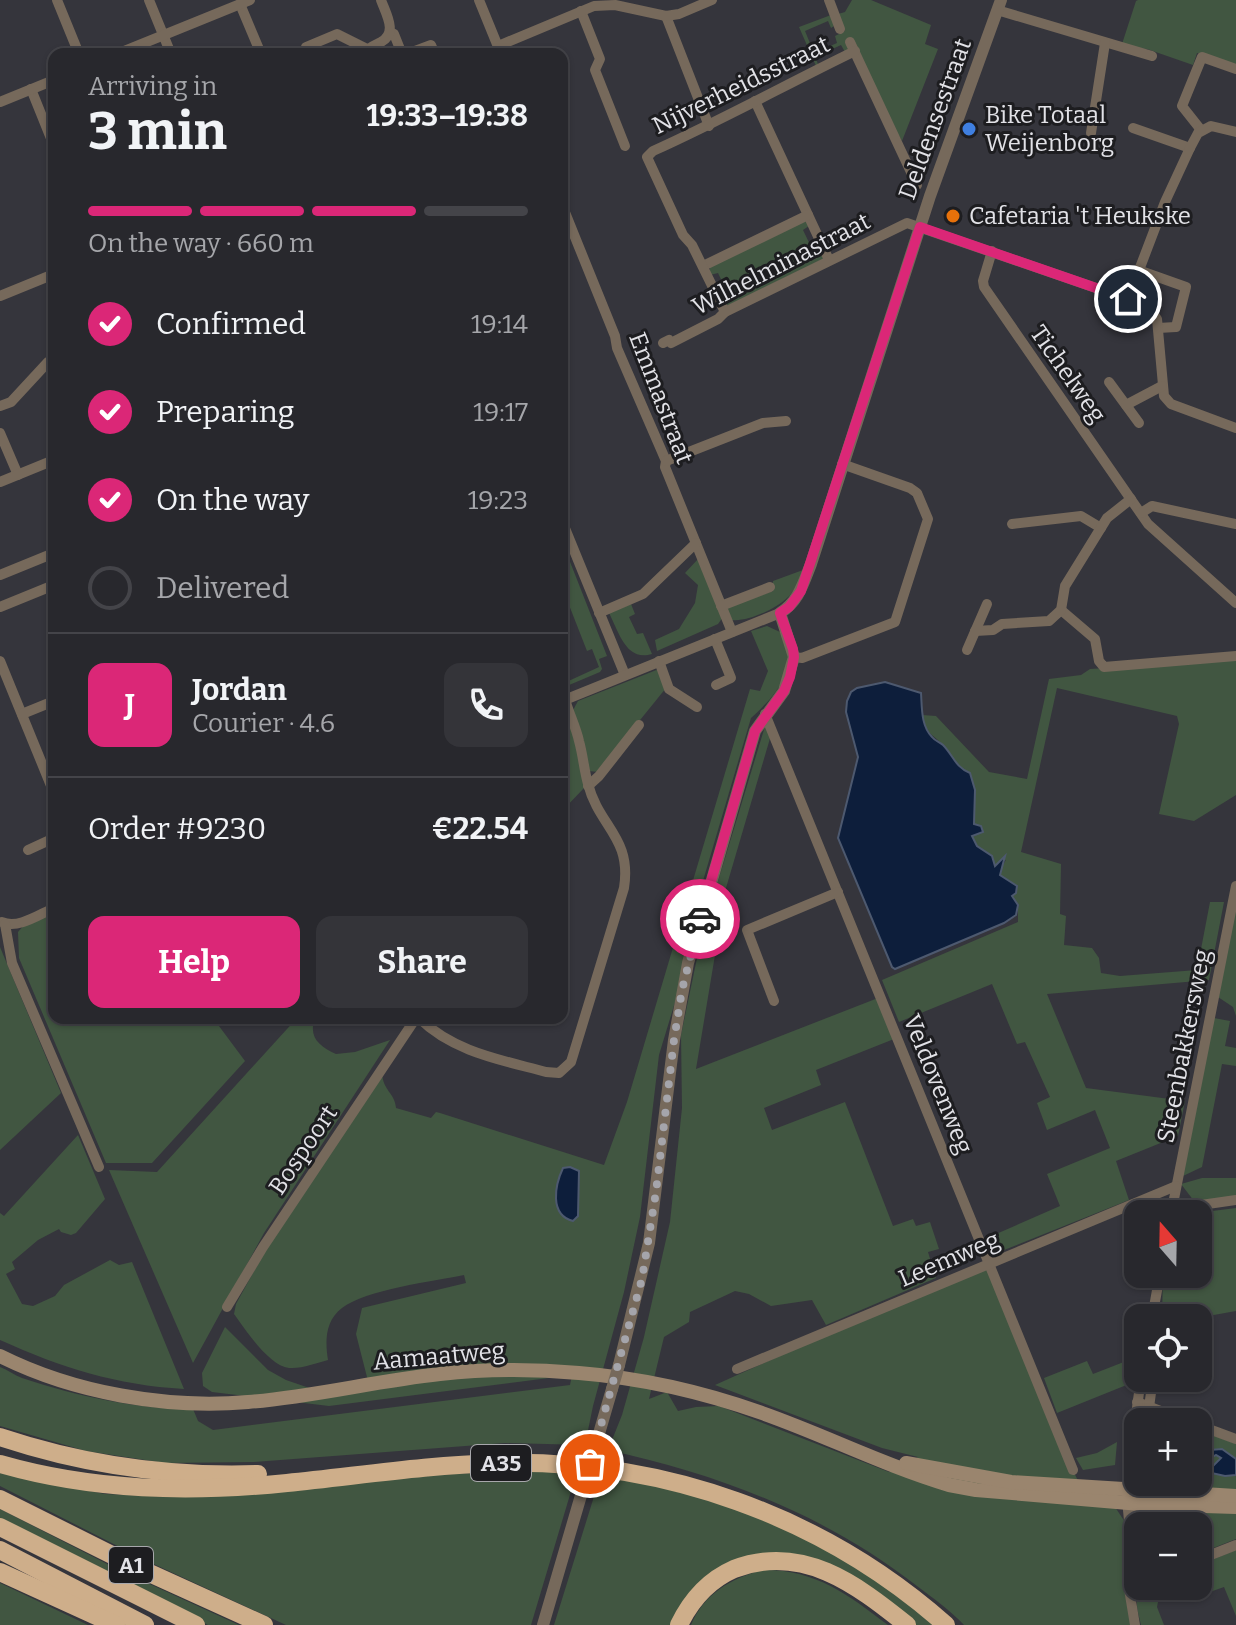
<!DOCTYPE html>
<meta charset="utf-8">
<style>
:root{--surface:#28282d;--page:#343439;--text:#f1f3f6;--muted:#a5a6aa;--line:#444449;--accent:#db2777}
body{margin:0;font-family:Bitter,serif;background:var(--page);color:var(--text);height:100vh;display:flex;flex-direction:column;font-size:30px;white-space:nowrap}
*{box-sizing:border-box;margin:0}
p{font-size:26px;color:var(--muted)}
.icon{flex:none;width:44px;height:44px;fill:none;stroke:currentColor;stroke-width:2;stroke-linecap:round;stroke-linejoin:round}
.map{position:relative;flex:1;overflow:hidden}
.side{position:absolute;left:48px;top:48px;width:520px;height:976px;display:flex;flex-direction:column;background:var(--surface);border-radius:16px;box-shadow:0 2px 6px #0004,0 0 0 2px var(--line)}
.side>*{flex:none}
.needle{width:52px;rotate:340deg}
.tools{position:absolute;left:1124px;top:1200px;display:grid;gap:16px}
.tools a{display:grid;place-items:center;width:88px;height:88px;border-radius:16px;background:var(--surface);box-shadow:0 2px 6px #0004,0 0 0 2px var(--line);font-size:40px}
.pin{position:absolute;display:grid;place-items:center;width:68px;height:68px;color:#fff;margin:-34px;border:4px solid #fff;border-radius:50%;box-shadow:0 2px 8px #0007}
.courier{position:absolute;display:grid;place-items:center;width:80px;height:80px;margin:-40px;border:6px solid #db2777;border-radius:50%;background:#fff;color:#222;box-shadow:0 2px 10px #0007}
.headline em{font-style:normal;font-weight:700}
.headline div{display:flex;flex-direction:column-reverse}
.headline{display:flex;align-items:center;justify-content:space-between;height:136px;padding:0 40px}
h1{font-size:52px;font-weight:700;line-height:60px}
.bar{display:grid;grid-template-columns:repeat(4,1fr);gap:12px 8px;align-content:center;height:96px;padding:0 40px}
.bar i{height:10px;border-radius:6px;background:var(--line)}
.bar .active{background:var(--accent)}
.bar p{grid-column:span 4}
.line{display:flex;align-items:center;gap:20px;padding:0 40px;border-top:2px solid var(--line)}
.line div{flex:1}
.round{display:grid;place-items:center;flex:none;width:84px;height:84px;border-radius:16px;background:var(--page)}
ol{padding:0 40px;list-style:none}
li{display:flex;align-items:center;gap:24px;height:88px}
li p{margin-inline-start:auto}
li .icon{padding:8px;border-radius:50%;background:var(--accent);color:#fff;stroke-width:4}
li:last-child{color:var(--muted)}
li i{width:44px;height:44px;border:4px solid var(--line);border-radius:50%}
.primary-button{display:flex;gap:16px;margin-top:auto;padding:16px 40px}
.primary-button a{flex:1;height:92px;border-radius:16px;background:var(--accent);color:#fff;font-size:32px;font-weight:700;line-height:92px;text-align:center}
.primary-button a+a{background:var(--page);color:var(--text)}
.map>svg:first-child{display:block}
</style>
<div class="map">
<svg width="1236" height="1625" viewBox="0 0 1236 1625">
<rect width="100%" height="100%" fill="#35353c"/>
<g fill="#415641">
<path d="M852,0h19l60,25 -6,19 13,5 -36,92 -53,-92 -4,3 -4,-7 -26,12 3,7 -2,2 -17,-39 32,-12 3,11 -3,2 -3,-7 -23,10 9,22 23,-10 -2,-7 10,-5 -7,-17 7,-2z"/>
<path d="M1138,0h98v65l-39,-12 -4,12 -46,-16 -26,-2 15,-46z"/>
<path d="M805,221l4,5 -6,4 12,25 7,-3 1,7 -96,47 -4,-4 7,-4 -12,-25 -8,2v-10z"/>
<path d="M565,549l42,107 -8,3 3,10 -2,3 -38,16v-4l37,-17 -7,-18 -5,2 -18,-46 -7,3v-58z"/>
<path d="M699,558l24,59 -5,7 -61,27 -2,-11 24,-11 16,-26 3,-18 -13,-12z"/>
<path d="M803,570c-4,10 -7,21 -16,28 -11,11 -40,24 -55,22l-6,-12c16,-8 31,-11 47,-17v-10z"/>
<path d="M631,604l4,10 -6,3 8,17 6,-1 9,21c-26,8 -33,-22 -43,-41z"/>
<path d="M767,626l13,6c2,5 7,12 8,18 7,25 -20,53 -37,68l-51,173 -21,98 -20,66 -19,162 -16,75 -31,114 -8,39 -80,-2 -251,19 -89,1 -79,-12 -86,-25v-59c8,3 14,8 22,11 54,18 114,31 171,31l5,12 15,9 357,-45 2,-10 -243,31 -117,-14 -9,-6 -1,-13 23,-46 43,43 18,10 41,14 41,-13 -12,-47 6,-26 104,-25 -2,-8c-30,6 -99,15 -122,33 -17,13 -17,33 -14,52 -12,3 -26,9 -39,8 -20,-2 -44,-39 -55,-54l2,-10 29,-53 117,-178c1,18 13,20 14,35l35,10 5,-6 4,1 164,52 23,-63 123,-413 10,2 8,-20 -17,-40z"/>
<path d="M1236,660v135l-42,26 -35,-7 20,-90 -2,-8 -120,-28 -36,164 40,12 -1,50 6,2 -2,29 28,3 7,10 2,15 19,3 77,-6 13,-68h14l-15,78 -162,14 39,94 99,13 -7,35 -62,25 13,39 -135,54 -7,-16 73,-32 -13,-32 63,-26 -15,-38 -48,20 -10,-27 13,-6 -25,-55 -8,2 -25,-60 -93,38 -17,-42 136,-58v-17l-18,-29v-6l6,-10 -11,6 -3,-10 -15,-10 -5,-11 10,-3 -8,-7 1,-35 -5,-17c-15,-6 -17,-17 -26,-27 -13,-14 -16,-9 -22,-31l14,1 53,56 38,7 22,-100 32,-4 9,-6z"/>
<path d="M659,669l7,19 -68,84 -9,-1 -17,-59 6,-11z"/>
<path d="M562,713l4,1 9,24 10,49 -23,24z"/>
<path d="M766,723l5,12 -55,187 1,4 3,-1 -24,144 182,-71 16,41 -78,31 5,15 -57,23 8,22 73,-28 48,124 20,-7 3,7 14,-4 9,27 -11,3 8,26 -110,47 -14,-25 -41,6 -22,-12 -14,-3 -45,21 -1,10 -25,15 -15,62 18,-7 11,19 18,-4 23,-1 170,66 29,-15 -36,-9 -167,-63 151,-68 121,-49 55,137 47,99 26,3 10,15v71l6,32h-167c-14,-15 -30,-26 -47,-39 -91,-71 -196,-111 -309,-136l14,-35 22,-78 26,-115 12,-114 -1,-73 15,-72 9,-39z"/>
<path d="M1236,903v113l-3,-9 -15,-10z"/>
<path d="M54,913v105h159l32,43 -93,102h-46l-87,-205 -1,-26 6,-7z"/>
<path d="M0,947l61,146 -61,57z"/>
<path d="M297,1018h18c-7,19 4,28 21,36l19,-2 35,-12 -126,193 -71,130 -84,-193 48,2z"/>
<path d="M1214,1018l16,3 -5,25 11,2v18l-14,-2 -20,103 -19,9z"/>
<path d="M78,1135l27,64 -29,34 -5,2 -10,-3 -2,-3 -21,11 -26,22 3,7 -9,5 16,30 11,2 22,-10 9,-11 46,-25 9,5 13,-3 52,127c-68,-4 -122,-21 -184,-49v-127l4,3z"/>
<path d="M1202,1178h34v19l-42,4 -13,-17z"/>
<path d="M1236,1208v103l-39,7h-35l1,-44h35v-60h-9z"/>
<path d="M1134,1358l-5,26 -72,29 -13,-35 43,-17 6,13z"/>
<path d="M1198,1429l38,15v95l-38,15v-28h-35l1,-44h34z"/>
<path d="M1117,1442l-2,23 -32,5 -7,-12 21,-5z"/>
<path d="M578,1468l-47,157h-245l-141,-65 -145,-74v-13l105,21 69,3 218,-20z"/>
<path d="M601,1474l78,12 104,42 72,35 79,62h-25l-49,-40 -100,-28 -90,68h-116z"/>
<path d="M0,1509l117,60 122,56h-31l-208,-106z"/>
<path d="M1236,1550v66l-12,-29 -17,6 -9,-22 6,-8z"/>
<path d="M762,1570c53,-1 85,24 126,55h-197c13,-31 39,-46 71,-55z"/>
<path d="M0,1583l88,42h-88z"/>
<path d="M1145,1586h34l-20,11 -2,10 7,18h-23c-3,-15 -9,-27 4,-39z"/>
</g>
<g fill="#0d1e3b" stroke="#4d596f" stroke-width="2">
<path d="M885,682l36,11c1,15 0,33 11,44 3,4 8,5 11,8 10,10 12,22 27,28l5,17 -1,34 7,2 2,6 -11,4 5,10 15,10 3,10 10,-10 -5,19 17,11 -1,7 -4,3 6,9 -2,10 -12,8 -109,46 -3,-2 -54,-129 20,-81 -12,-45 1,-11 4,-9 6,-4z"/>
<path d="M570,1167l9,4 -1,45 -5,5c-24,-6 -18,-36 -10,-53z"/>
<path d="M1198,1443l12,7 12,-1 14,10v16l-11,1 -18,-4 14,-14 -5,-3 -13,8 -5,7z"/>
</g>
<g fill="none" stroke-linecap="round" stroke-linejoin="round">
<g stroke="#76695b" stroke-width="10">
<path d="M57,0l22,54"/>
<path d="M149,0l22,54"/>
<path d="M479,0l22,54"/>
<path d="M829,0l11,29"/>
<path d="M240,4l21,50"/>
<path d="M997,10l155,46"/>
<path d="M581,11l19,48 -5,11 30,76"/>
<path d="M666,16l43,110"/>
<path d="M390,32l4,2 8,20"/>
<path d="M850,42l67,143"/>
<path d="M498,46l96,-40 21,-1 51,11 13,-2 33,-14"/>
<path d="M306,47l31,-13 30,15"/>
<path d="M117,54l133,-54"/>
<path d="M365,54c4,-7 8,-8 16,-12 17,-9 5,-28 0,-42"/>
<path d="M407,54l24,-9 4,9"/>
<path d="M31,89l23,57"/>
<path d="M755,101l74,159"/>
<path d="M0,102l54,-22"/>
<path d="M1133,128l57,20"/>
<path d="M1201,130l-19,-24 20,-49 34,12"/>
<path d="M1091,133l14,-90"/>
<path d="M562,205l53,131 2,12 49,113 -1,6 67,165"/>
<path d="M992,251l-9,30 1,6 164,237 88,79"/>
<path d="M703,266l105,-51"/>
<path d="M1138,270l48,17 -10,40 -18,1"/>
<path d="M0,296l54,-22"/>
<path d="M1128,299l37,-97 25,-54 8,-15 13,-7 25,6"/>
<path d="M725,312l-33,-67 -9,-10 -36,-78 6,-6c69,-31 134,-67 202,-100"/>
<path d="M663,343l6,-3 2,3 47,-24 7,-7 182,-89 241,83 9,13 7,77 7,8 65,24"/>
<path d="M1109,382l30,41"/>
<path d="M1126,405l36,-19"/>
<path d="M0,406l11,-4 37,-40 6,-2"/>
<path d="M0,433l18,42"/>
<path d="M666,461l97,-38 23,-2"/>
<path d="M0,482l54,-22"/>
<path d="M1141,513l11,-7 84,18"/>
<path d="M562,521l63,154"/>
<path d="M1012,524l69,-8 20,12"/>
<path d="M0,575l54,-22"/>
<path d="M721,606l49,-19"/>
<path d="M0,607l54,-22"/>
<path d="M1061,610l34,29 4,22 5,6 132,-11"/>
<path d="M599,613l44,-19 53,-51"/>
<path d="M975,631l18,-1 9,-6 47,-3 12,-11 4,-24 42,-68 24,-19"/>
<path d="M715,639l16,39 -15,7"/>
<path d="M967,650l20,-46"/>
<path d="M794,657l8,1 93,-36 33,-103 -11,-26 -7,-5 -68,-24"/>
<path d="M0,661l54,132"/>
<path d="M659,661l10,28 28,18"/>
<path d="M562,701l218,-88"/>
<path d="M22,714l32,-13"/>
<path d="M765,714l308,756"/>
<path d="M588,786l11,-10 40,-51"/>
<path d="M28,850l26,-12"/>
<path d="M2,922c16,7 36,-7 52,-14"/>
<path d="M5,924l7,39 87,204"/>
<path d="M774,1001l-27,-71 91,-38"/>
<path d="M419,1018c34,34 83,42 127,54l13,1 12,-11 53,-174c8,-51 -25,-61 -36,-104 -4,-14 -5,-29 -9,-43 -3,-14 -10,-27 -14,-42"/>
<path d="M1173,1202l21,4 42,-6"/>
<path d="M1171,1214l65,-328"/>
<path d="M227,1307l36,-60 153,-229"/>
<path d="M1152,1318l8,-44"/>
<path d="M737,1369l439,-183"/>
<path d="M1137,1402l52,20"/>
<path d="M1147,1422l6,-44"/>
<path d="M1198,1425l38,14"/>
<path d="M1132,1552l-6,-63 15,-111"/>
<path d="M1198,1560l38,-15"/>
<path d="M1135,1625l-7,-42 14,-101"/>
</g>
<g stroke="#76695b" stroke-width="12">
<path d="M619,1365l30,-122 25,-203 14,-77 67,-232 29,-40 10,-34 -14,-44c19,-12 23,-29 31,-49l119,-368 71,-196"/>
<path d="M598,1437l14,-48"/>
<path d="M543,1625l39,-133"/>
</g>
<g stroke="#9a856e" stroke-width="14">
<path d="M0,1356c74,37 166,53 248,46 64,-5 127,-21 192,-28 46,-5 93,-5 139,-1 62,5 124,19 183,40 63,22 123,53 187,72l27,5 164,14 96,3"/>
<path d="M906,1463l105,19 225,14"/>
</g>
<g stroke="#ceae8a" stroke-width="18">
<path d="M0,1437c84,28 170,40 258,37"/>
<path d="M0,1464c94,27 190,29 287,19 70,-7 140,-18 210,-20 165,-4 325,52 449,162"/>
<path d="M0,1499l134,67 130,59"/>
<path d="M0,1527l196,98"/>
<path d="M0,1550l145,75"/>
<path d="M0,1572l116,53"/>
<path d="M679,1625c12,-25 30,-45 55,-56 68,-26 122,15 173,56"/>
</g>
<g stroke="#76695b" stroke-width="12">
<path d="M612,1389l7,-24"/>
<path d="M582,1492l16,-55"/>
</g>
</g>
<g fill="none" stroke-linecap="round" stroke-linejoin="round">
<path stroke="#a5a5ab" stroke-width="8" stroke-dasharray="0 14.4" d="M590,1464l52,-185 14,-87 18,-152 8,-50 18,-71"/>
<path stroke="#db2777" stroke-width="10" d="M700,919l55,-188 29,-40 6,-14 4,-20 -1,-8 -13,-36 9,-6 12,-16 119,-364 208,72"/>
</g>
<circle fill="#3f7fe0" stroke="#1d1d20" stroke-width="3" cx="969" cy="129" r="8"/>
<circle fill="#e8710a" stroke="#1d1d20" stroke-width="3" cx="953" cy="216" r="8"/>
<g text-anchor="middle" dominant-baseline="central" stroke-width="6" stroke-linejoin="round" paint-order="stroke">
<g fill="#1d1d20" stroke="#a7a7ab" stroke-width="2">
<rect x="471" y="1445" width="60" height="36" rx="6"/>
<rect x="109" y="1547" width="44" height="36" rx="6"/>
</g>
<g font-size="22" font-weight="bold" fill="#e2e2e7">
<text x="501" y="1463">A35</text>
<text x="131" y="1565">A1</text>
</g>
<g font-size="24" fill="#e2e2e7" stroke="#1d1d20">
<text transform="translate(741 85) rotate(-26)">Nijverheidsstraat</text>
<text transform="translate(935 119) rotate(-70)">Deldensestraat</text>
<text transform="translate(781 264) rotate(-27)">Wilhelminastraat</text>
<text transform="translate(1068 374) rotate(55)">Tichelweg</text>
<text transform="translate(661 398) rotate(69)">Emmastraat</text>
<text transform="translate(1184 1046) rotate(-79)">Steenbakkersweg</text>
<text transform="translate(938 1084) rotate(68)">Veldovenweg</text>
<text transform="translate(303 1150) rotate(-56)">Bospoort</text>
<text transform="translate(949 1259) rotate(-23)">Leemweg</text>
<text transform="translate(439 1356) rotate(-5)">Aamaatweg</text>
</g>
<g font-size="24" fill="#e2e2e7" stroke="#1d1d20" text-anchor="start">
<text x="985" y="115">Bike Totaal<tspan x="985" dy="28">Weijenborg</tspan></text>
<text x="969" y="216">Cafetaria 't Heukske</text>
</g>
</g>
</svg>
<div class="tools">
<a><svg class="needle" viewBox="-14 -14 28 28"><path d="M0-13l5 13h-10z" fill="#e53935"/><path d="M0 13l5-13h-10z" fill="#a5a6aa"/></svg></a>
<a><svg class="icon" aria-label="locate" viewBox="0 0 24 24"><circle cx="12" cy="12" r="6"/><path d="M12 2v4M12 18v4M2 12h4M18 12h4"/></svg></a>
<a>+</a>
<a>−</a>
</div>
<div class="pin" style="left:590px;top:1464px;background:#ea580c"><svg class="icon" aria-label="bag" viewBox="0 0 24 24"><path d="M5 8h14l-1 12H6zM9 8a3 3 0 0 1 6 0"/></svg></div>
<div class="pin" style="left:1128px;top:299px;background:#1f2937"><svg class="icon" aria-label="home" viewBox="0 0 24 24"><path d="M3 11l9-7 9 7M6 9v11h12V9"/></svg></div>
<div class="courier" style="left:700px;top:919px"><svg class="icon" aria-label="car" viewBox="0 0 24 24"><path d="M5 17H2v-5l4-1 3-4h7l3 4 3 1v5h-3M9 17h6M6 11h13"/><circle cx="7" cy="17" r="2"/><circle cx="17" cy="17" r="2"/></svg></div>
<section class="side">
<div class="headline"><div><h1>3 min</h1><p>Arriving in</p></div><em>19:33–19:38</em></div>
<div class="bar"><i class="active"></i><i class="active"></i><i class="active"></i><i></i><p>On the way · 660 m</p></div>
<ol>
<li><svg class="icon" aria-label="check" viewBox="0 0 24 24"><path d="M5 12l5 5 9-10"/></svg>Confirmed<p>19:14</p></li>
<li><svg class="icon" aria-label="check" viewBox="0 0 24 24"><path d="M5 12l5 5 9-10"/></svg>Preparing<p>19:17</p></li>
<li><svg class="icon" aria-label="check" viewBox="0 0 24 24"><path d="M5 12l5 5 9-10"/></svg>On the way<p>19:23</p></li>
<li><i></i>Delivered</li>
</ol>
<div class="line" style="height:144px"><b class="round" style="background:var(--accent);color:#fff">J</b><div><b>Jordan</b><p>Courier · 4.6</p></div><a class="round"><svg class="icon" aria-label="phone" viewBox="0 0 24 24"><path d="M5 4h4l2 5-3 2q2 4 5 5l2-3 5 2v4C11 20 4 13 5 4z"/></svg></a></div>
<div class="line" style="height:104px"><div>Order #9230</div><b>€22.54</b></div>
<div class="primary-button"><a>Help</a><a>Share</a></div>
</section>
</div>
